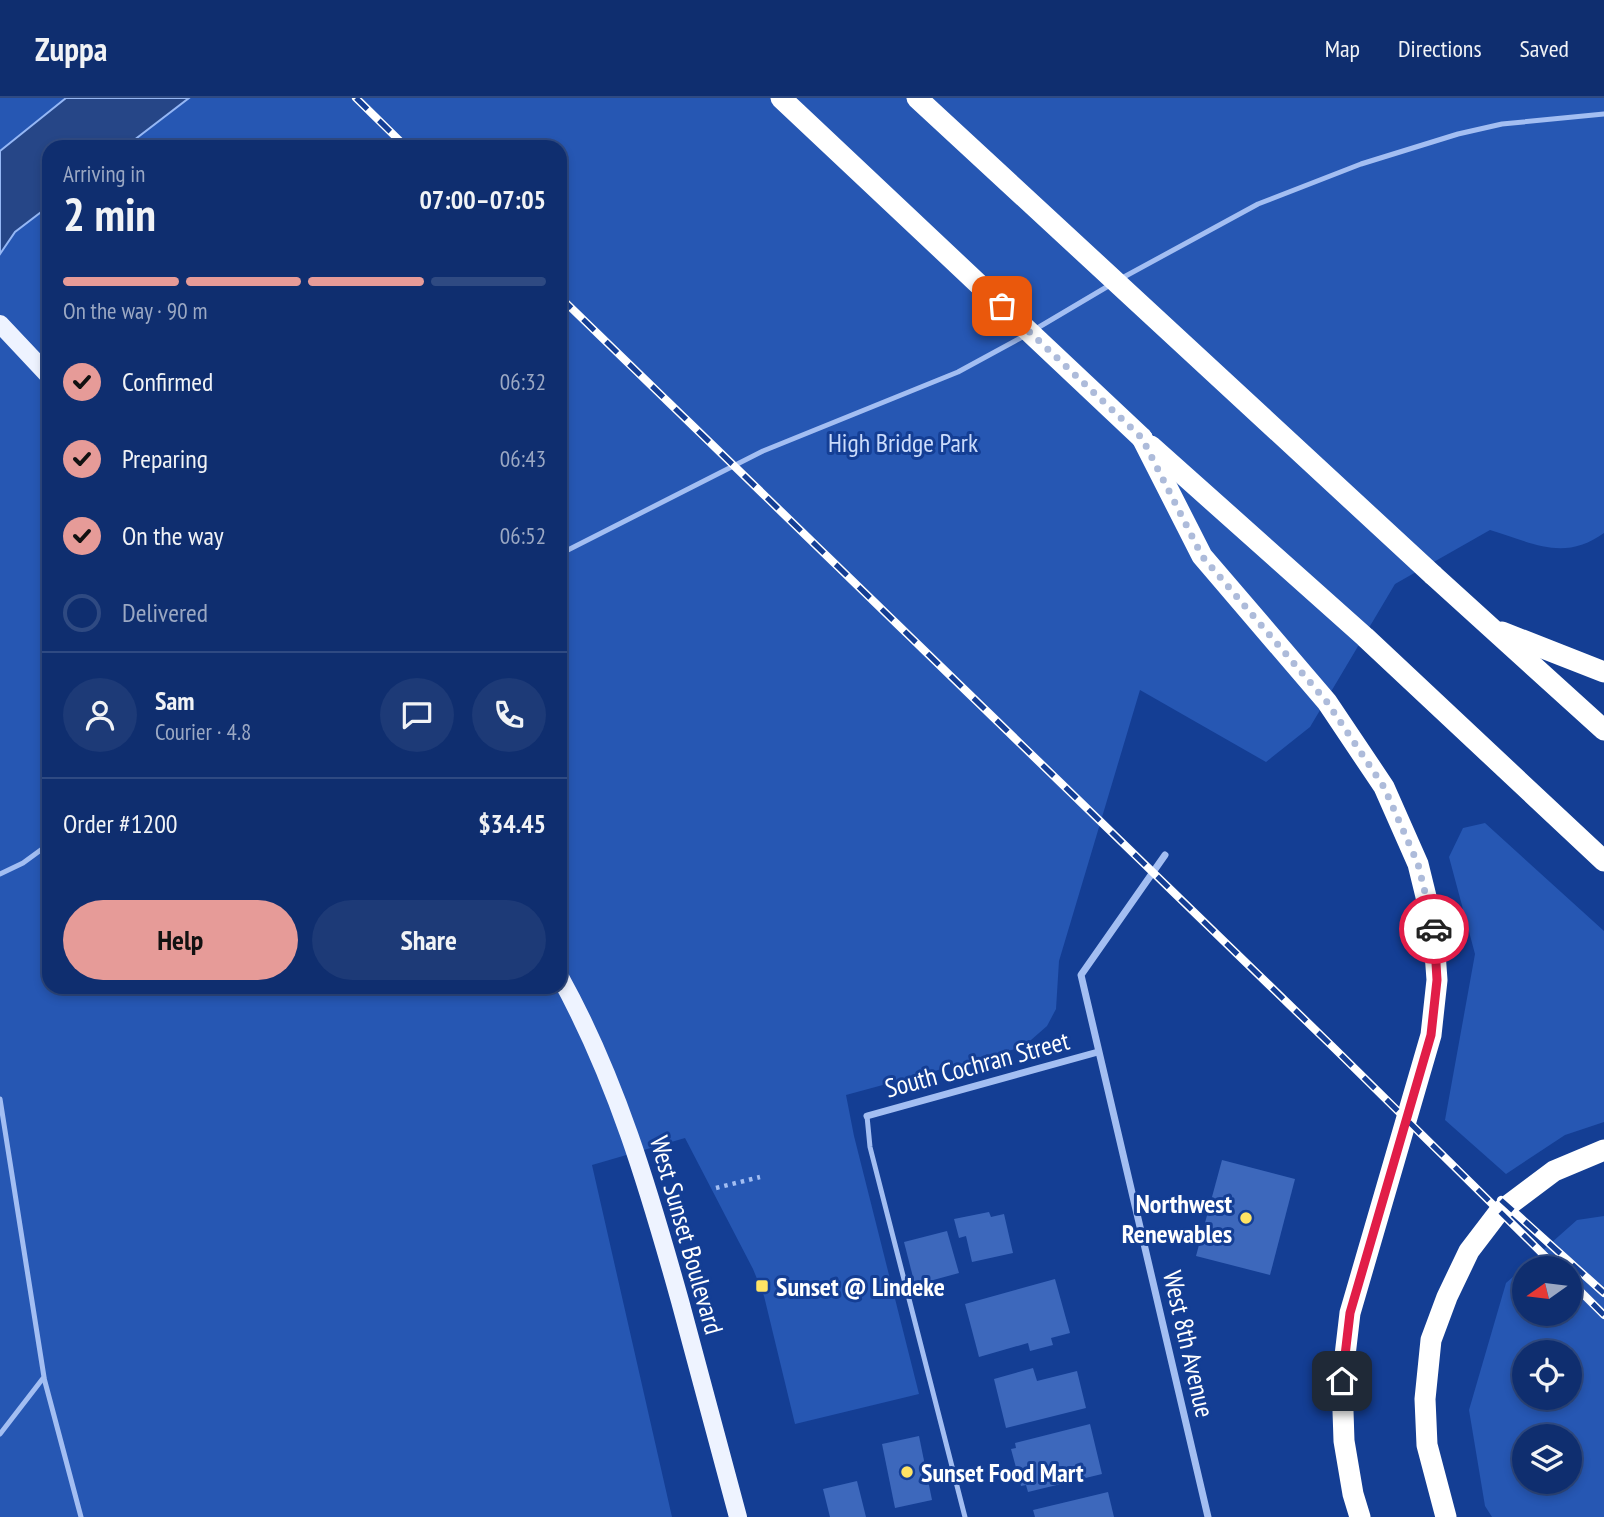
<!DOCTYPE html>
<meta charset="utf-8">
<style>
:root{--surface:#0f2e6f;--page:#1d3a77;--text:#f1f3f6;--muted:#9ba8c3;--line:#2f4a82;--accent:#e69b98}
body{margin:0;font-family:"PT Sans Narrow",sans-serif;background:var(--page);color:var(--text);height:100vh;display:flex;flex-direction:column;font-size:26px;white-space:nowrap}
*{box-sizing:border-box;margin:0}
p{font-size:23px;color:var(--muted)}
.icon{flex:none;width:38px;height:38px;fill:none;stroke:currentColor;stroke-width:2;stroke-linecap:round;stroke-linejoin:round}
.map{position:relative;flex:1;overflow:hidden}
.details{position:absolute;left:42px;top:42px;width:525px;height:854px;display:flex;flex-direction:column;background:var(--surface);border-radius:21px;box-shadow:0 4px 10px #0003,0 0 0 2px var(--line)}
.details>*{flex:none}
.needle{width:46px;rotate:256deg}
.tools{position:absolute;left:1512px;top:1158px;display:grid;gap:14px}
.tools a{display:grid;place-items:center;width:70px;height:70px;border-radius:50%;background:var(--surface);box-shadow:0 4px 10px #0003,0 0 0 2px var(--line);font-size:35px}
.pin{position:absolute;display:grid;place-items:center;width:60px;height:60px;color:#fff;margin:-30px;border-radius:14px;box-shadow:0 4px 10px #0006}
.courier{position:absolute;display:grid;place-items:center;width:70px;height:70px;margin:-35px;border:5px solid #e11d48;border-radius:50%;background:#fff;color:#222;box-shadow:0 2px 9px #0007}
.summary em{font-style:normal;font-weight:800}
.summary div{display:flex;flex-direction:column-reverse}
.summary{display:flex;align-items:center;justify-content:space-between;height:119px;padding:0 21px}
h1{font-size:46px;font-weight:800;line-height:52px}
.bar{display:grid;grid-template-columns:repeat(4,1fr);gap:10px 7px;align-content:center;height:84px;padding:0 21px}
.bar i{height:9px;border-radius:5px;background:var(--line)}
.bar .current{background:var(--accent)}
.bar p{grid-column:span 4}
.line{display:flex;align-items:center;gap:18px;padding:0 21px;border-top:2px solid var(--line)}
.line div{flex:1}
.round{display:grid;place-items:center;flex:none;width:74px;height:74px;border-radius:37px;background:var(--page)}
ol{padding:0 21px;list-style:none}
li{display:flex;align-items:center;gap:21px;height:77px}
li p{margin-inline-start:auto}
li .icon{padding:7px;border-radius:50%;background:var(--accent);color:#111;stroke-width:4}
li:last-child{color:var(--muted)}
li i{width:38px;height:38px;border:4px solid var(--line);border-radius:50%}
.primary-button{display:flex;gap:14px;margin-top:auto;padding:14px 21px}
.primary-button a{flex:1;height:80px;border-radius:42px;background:var(--accent);color:#111;font-size:28px;font-weight:800;line-height:80px;text-align:center}
.primary-button a+a{background:var(--page);color:var(--text)}
header{display:flex;align-items:center;gap:42px;box-sizing:border-box;height:98px;padding:0 35px;background:var(--surface);border-bottom:2px solid var(--line)}
header strong{font-size:33px}
nav{display:flex;gap:38px;margin-inline-start:auto;font-size:24px}
.map>svg:first-child{display:block}
</style>
<header>
<strong>Zuppa</strong>
<nav><a>Map</a><a>Directions</a><a>Saved</a></nav>
</header>
<div class="map">
<svg width="1604" height="1419" viewBox="0 0 1604 1419">
<rect width="100%" height="100%" fill="#143e94"/>
<g fill="#2657b3" fill-rule="evenodd">
<path d="M0,0h1604v435c-40,29 -71,10 -114,-3l-95,54 -85,143 -44,35 -126,-72 -81,271 -3,48 -9,17 -24,21 -177,48 8,41 65,258 -124,30 -31,-128 -11,-27 -68,-131 -93,27 80,352h-672zM49,49h511v840h-511z"/>
<path d="M1485,725l119,108v191l-39,13 -59,39 -61,-54 30,-166 -26,-97 14,-29z"/>
<path d="M1604,1118v301h-112l-7,-11 -16,-96 37,-127 71,-63zM1524,1171h46v45h-46zM1524,1255h46v45h-46zM1524,1339h46v45h-46z"/>
</g>
<path fill="#264687" stroke="#95b7f5" stroke-width="2" d="M66,0h123l-64,49h-76v59l-34,26 -15,22v-103z"/>
<g fill="#3d68bc">
<path d="M1222,1062l73,19 -25,96 -74,-19z"/>
<path d="M989,1114l2,5 13,-3 9,39 -41,9 -6,-26 -7,2 -5,-19z"/>
<path d="M947,1133l12,42 -44,12 -11,-43z"/>
<path d="M1055,1181l15,54 -19,5 2,7 -23,6 -2,-8 -49,14 -14,-53z"/>
<path d="M1033,1270l4,13 40,-10 9,37 -80,20 -12,-49z"/>
<path d="M1090,1326l12,50 -74,18 -2,-7 -5,1 -10,-37 5,-1 -1,-5z"/>
<path d="M919,1338l13,64 -37,8 -13,-64z"/>
<path d="M857,1383l9,36h-36l-7,-28z"/>
<path d="M1108,1394l6,25h-79l-2,-7z"/>
</g>
<g fill="none" stroke-linecap="round" stroke-linejoin="round">
<path stroke="#a3bef2" stroke-width="4.5" stroke-dasharray="3.5 5" stroke-linecap="butt" d="M716,1090l44,-11"/>
<g stroke="#a3bef2" stroke-width="5">
<path d="M1122,180l136,-74 103,-40 97,-30 44,-10 102,-10"/>
<path d="M1034,232l76,-45"/>
<path d="M560,456l203,-103 195,-79 68,-37"/>
<path d="M0,776l23,-11 26,-19"/>
<path d="M0,1001l44,278 -44,57"/>
<path d="M867,1018l3,31 95,370"/>
<path d="M44,1280l37,139"/>
</g>
<g stroke="#a3bef2" stroke-width="7">
<path d="M1165,757l-84,120 127,542"/>
<path d="M867,1018l231,-64"/>
</g>
<g stroke="#eef3ff" stroke-width="18">
<path d="M0,226l49,52"/>
<path d="M560,879c56,101 89,213 120,324 20,72 39,144 58,216"/>
</g>
<g stroke="#fff" stroke-width="21">
<path d="M1142,340l60,118 125,146 57,85 34,77 15,61 4,55 -6,55 -81,278 -8,68 2,60 9,53 7,23"/>
<path d="M1151,348l214,191 239,224"/>
<path d="M1433,477l171,155"/>
<path d="M1502,534l102,40"/>
<path d="M1446,1419l-19,-72 -2,-46 6,-59 16,-43 22,-46 29,-38 56,-42 50,-21"/>
</g>
<defs>
<g id="rail">
<path d="M356,0l50,49"/>
<path d="M560,199l775,752 223,220"/>
<path d="M1501,1102l103,93"/>
<path d="M1570,1183l34,34"/>
</g>
</defs>
<use href="#rail" stroke="#fff" stroke-width="8"/>
<use href="#rail" stroke="#143e94" stroke-width="5" stroke-dasharray="16" stroke-linecap="butt"/>
<g stroke="#fff" stroke-width="21">
<path d="M781,0l361,340"/>
<path d="M917,0l516,477"/>
</g>
</g>
<g fill="none" stroke-linecap="round" stroke-linejoin="round">
<path stroke="#adbbda" stroke-width="7" stroke-dasharray="0 12.6" d="M1002,208l140,132 60,118 125,146 57,85 34,77 16,65"/>
<path stroke="#e11d48" stroke-width="9" d="M1342,1283l8,-68 81,-278 6,-55 -3,-51"/>
</g>
<g fill="#ffe364" stroke="#143e94" stroke-width="2.5">
<circle cx="1246" cy="1120" r="7"/>
<rect x="755" y="1181" width="14" height="14" rx="3.5"/>
<circle cx="907" cy="1374" r="7"/>
</g>
<g text-anchor="middle" dominant-baseline="central" stroke-width="6" stroke-linejoin="round" paint-order="stroke">
<g font-size="26" fill="#cbdcfc" stroke="#143e94">
<text x="903" y="344">High Bridge Park</text>
</g>
<g font-size="26" fill="#fff" stroke="#143e94">
<text transform="translate(977 966) rotate(-15)">South Cochran Street</text>
<text transform="translate(687 1137) rotate(74)">West Sunset Boulevard</text>
<text transform="translate(1189 1246) rotate(77)">West 8th Avenue</text>
</g>
<g font-size="26" font-weight="bold" fill="#fff" stroke="#143e94" text-anchor="start">
<text x="1232" y="1105" text-anchor="end">Northwest<tspan x="1232" dy="30">Renewables</tspan></text>
<text x="776" y="1188">Sunset @ Lindeke</text>
<text x="921" y="1374">Sunset Food Mart</text>
</g>
</g>
</svg>
<div class="tools">
<a><svg class="needle" viewBox="-14 -14 28 28"><path d="M0-13l5 13h-10z" fill="#e53935"/><path d="M0 13l5-13h-10z" fill="#9ba8c3"/></svg></a>
<a><svg class="icon" aria-label="locate" viewBox="0 0 24 24"><circle cx="12" cy="12" r="6"/><path d="M12 2v4M12 18v4M2 12h4M18 12h4"/></svg></a>
<a><svg class="icon" aria-label="layers" viewBox="0 0 24 24"><path d="M12 4l9 5-9 5-9-5zM3 14l9 5 9-5"/></svg></a>
</div>
<div class="pin" style="left:1002px;top:208px;background:#ea580c"><svg class="icon" aria-label="bag" viewBox="0 0 24 24"><path d="M5 8h14l-1 12H6zM9 8a3 3 0 0 1 6 0"/></svg></div>
<div class="pin" style="left:1342px;top:1283px;background:#1f2937"><svg class="icon" aria-label="home" viewBox="0 0 24 24"><path d="M3 11l9-7 9 7M6 9v11h12V9"/></svg></div>
<div class="courier" style="left:1434px;top:831px"><svg class="icon" aria-label="car" viewBox="0 0 24 24"><path d="M5 17H2v-5l4-1 3-4h7l3 4 3 1v5h-3M9 17h6M6 11h13"/><circle cx="7" cy="17" r="2"/><circle cx="17" cy="17" r="2"/></svg></div>
<section class="details">
<div class="summary"><div><h1>2 min</h1><p>Arriving in</p></div><em>07:00–07:05</em></div>
<div class="bar"><i class="current"></i><i class="current"></i><i class="current"></i><i></i><p>On the way · 90 m</p></div>
<ol>
<li><svg class="icon" aria-label="check" viewBox="0 0 24 24"><path d="M5 12l5 5 9-10"/></svg>Confirmed<p>06:32</p></li>
<li><svg class="icon" aria-label="check" viewBox="0 0 24 24"><path d="M5 12l5 5 9-10"/></svg>Preparing<p>06:43</p></li>
<li><svg class="icon" aria-label="check" viewBox="0 0 24 24"><path d="M5 12l5 5 9-10"/></svg>On the way<p>06:52</p></li>
<li><i></i>Delivered</li>
</ol>
<div class="line" style="height:126px"><a class="round"><svg class="icon" aria-label="person" viewBox="0 0 24 24"><circle cx="12" cy="8" r="4"/><path d="M4 21q1-7 8-7t8 7"/></svg></a><div><b>Sam</b><p>Courier · 4.8</p></div><a class="round"><svg class="icon" aria-label="chat" viewBox="0 0 24 24"><path d="M4 5h16v11H9l-5 4z"/></svg></a><a class="round"><svg class="icon" aria-label="phone" viewBox="0 0 24 24"><path d="M5 4h4l2 5-3 2q2 4 5 5l2-3 5 2v4C11 20 4 13 5 4z"/></svg></a></div>
<div class="line" style="height:91px"><div>Order #1200</div><b>$34.45</b></div>
<div class="primary-button"><a>Help</a><a>Share</a></div>
</section>
</div>
